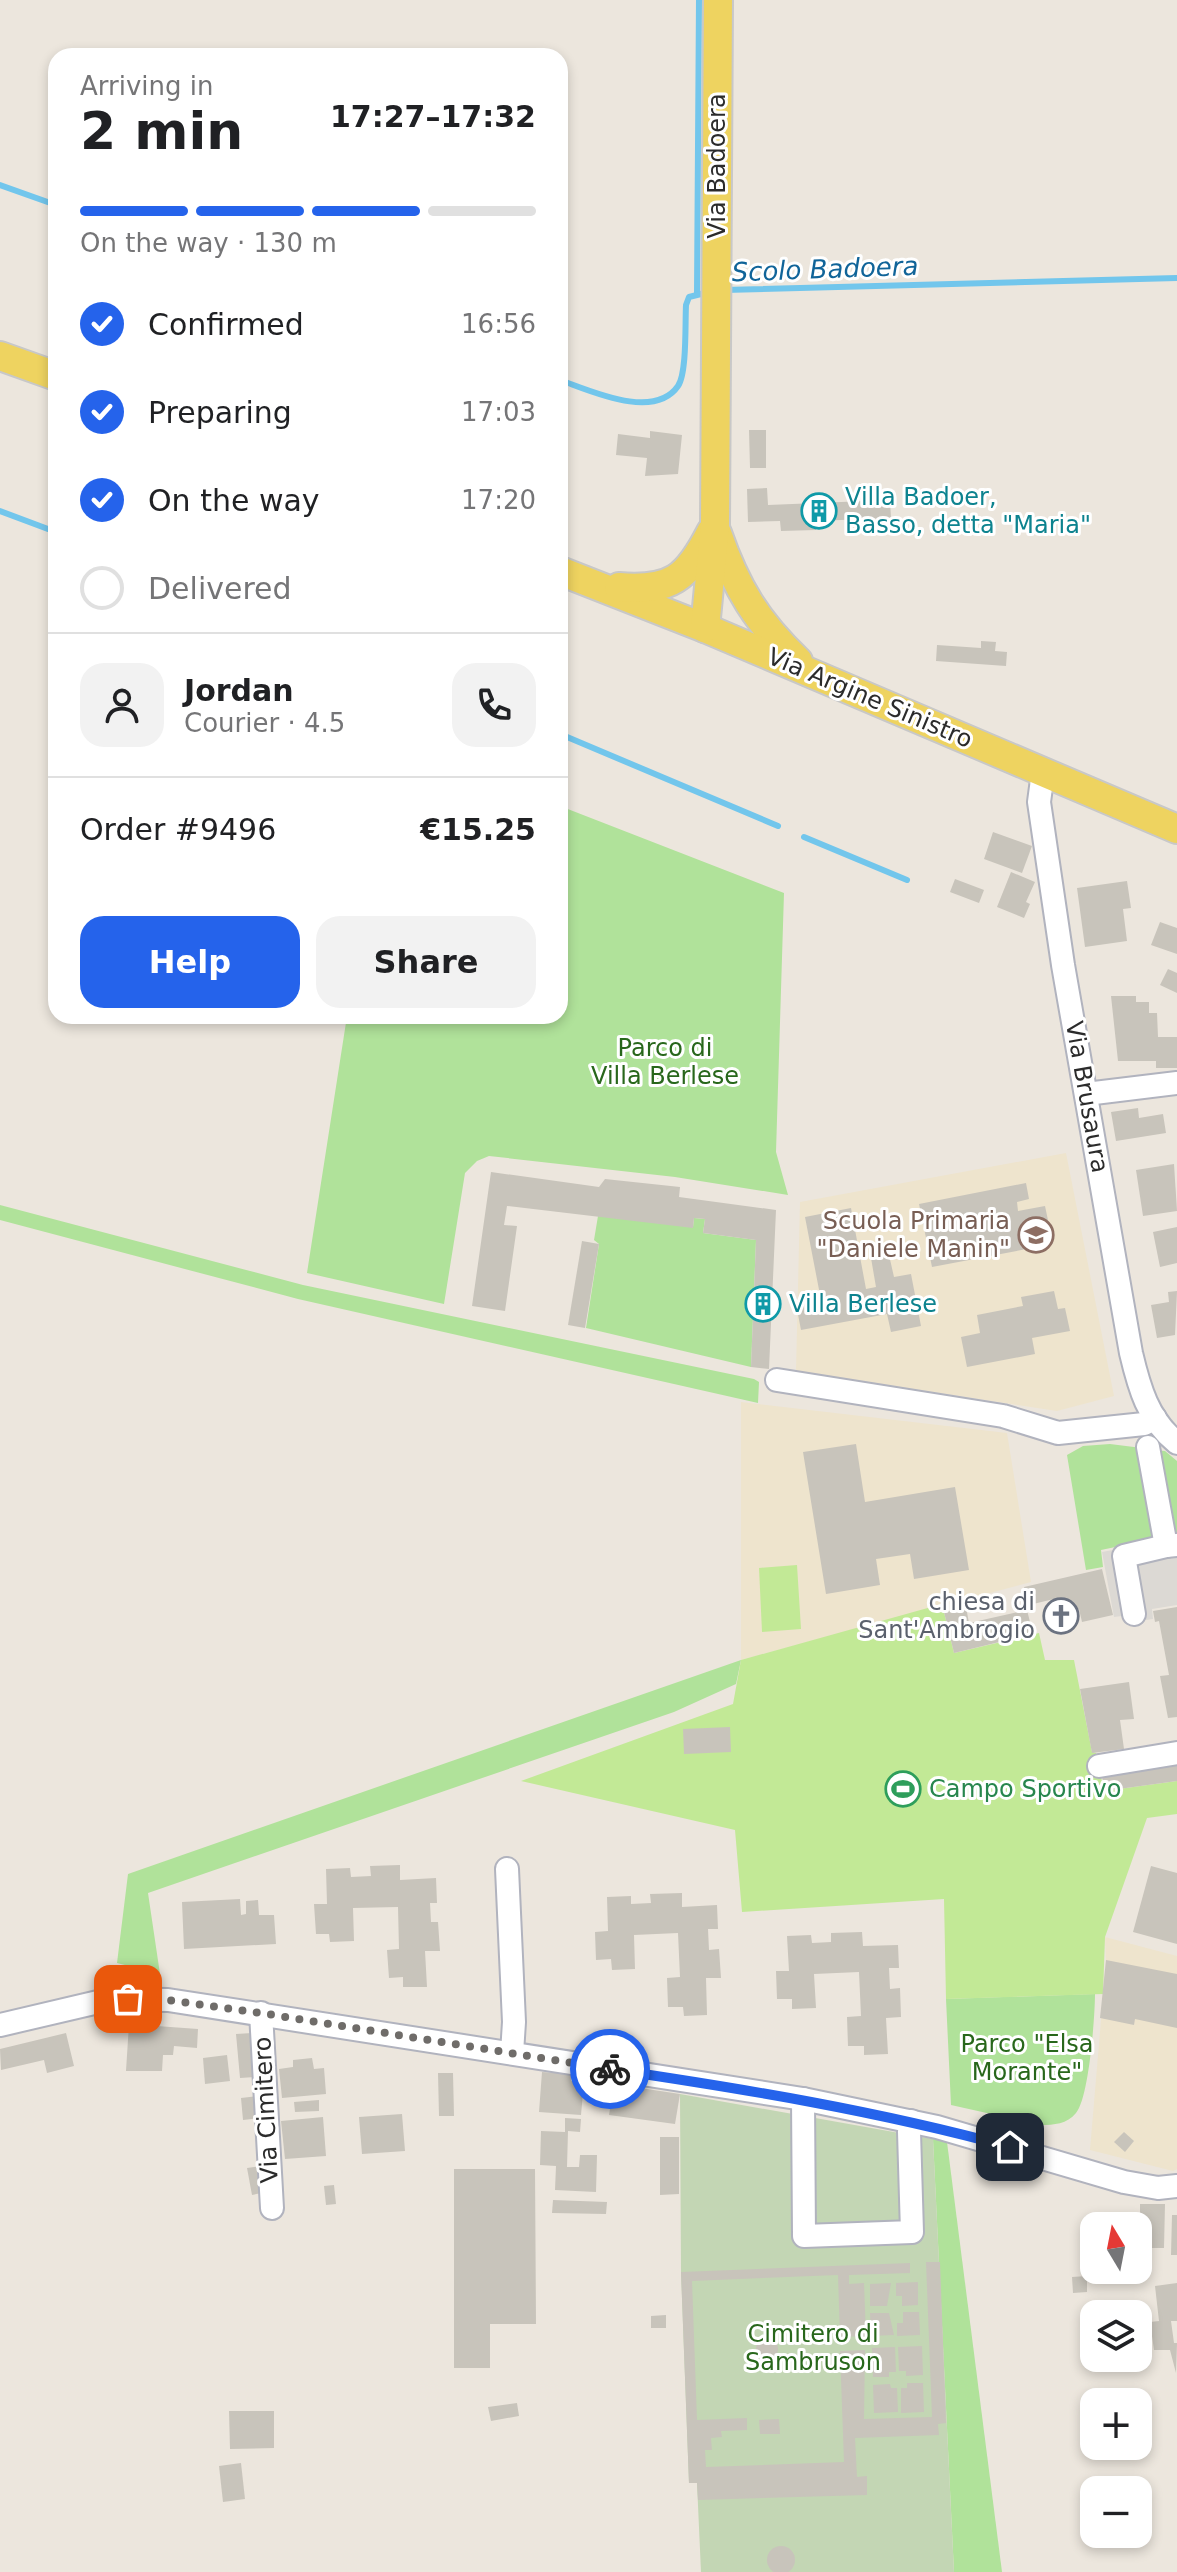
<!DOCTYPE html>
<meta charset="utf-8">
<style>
:root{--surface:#fff;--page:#f2f2f2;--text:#202124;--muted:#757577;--line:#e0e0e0;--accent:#2563eb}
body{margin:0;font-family:"DejaVu Sans",sans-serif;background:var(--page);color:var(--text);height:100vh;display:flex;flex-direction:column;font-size:30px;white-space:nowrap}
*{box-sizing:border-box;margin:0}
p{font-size:26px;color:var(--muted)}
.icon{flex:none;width:44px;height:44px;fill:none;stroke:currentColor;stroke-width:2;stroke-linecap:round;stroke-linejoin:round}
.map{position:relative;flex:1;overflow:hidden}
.sheet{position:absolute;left:48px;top:48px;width:520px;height:976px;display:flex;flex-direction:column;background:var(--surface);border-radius:24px;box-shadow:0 4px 12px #0003}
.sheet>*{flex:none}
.needle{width:52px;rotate:350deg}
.buttons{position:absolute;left:1080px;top:2212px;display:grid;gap:16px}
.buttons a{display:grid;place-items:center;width:72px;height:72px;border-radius:16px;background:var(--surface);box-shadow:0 4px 12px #0003;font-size:40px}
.pin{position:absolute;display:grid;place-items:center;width:68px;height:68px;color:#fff;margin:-34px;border-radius:16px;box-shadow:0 4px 12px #0006}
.courier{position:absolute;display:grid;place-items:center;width:80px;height:80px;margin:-40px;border:6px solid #2563eb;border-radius:50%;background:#fff;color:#222;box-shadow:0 2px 10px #0007}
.summary em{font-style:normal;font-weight:600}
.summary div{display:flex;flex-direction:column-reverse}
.summary{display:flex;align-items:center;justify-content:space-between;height:136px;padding:0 32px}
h1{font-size:52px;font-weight:600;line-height:60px}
.bar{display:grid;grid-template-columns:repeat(4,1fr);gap:12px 8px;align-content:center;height:96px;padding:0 32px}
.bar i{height:10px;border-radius:6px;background:var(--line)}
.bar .on{background:var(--accent)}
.bar p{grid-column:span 4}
.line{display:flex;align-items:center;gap:20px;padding:0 32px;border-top:2px solid var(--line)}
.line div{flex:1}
.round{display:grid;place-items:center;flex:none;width:84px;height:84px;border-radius:24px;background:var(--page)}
ol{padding:0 32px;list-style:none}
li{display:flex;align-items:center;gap:24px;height:88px}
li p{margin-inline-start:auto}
li .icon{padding:8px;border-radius:50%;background:var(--accent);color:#fff;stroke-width:4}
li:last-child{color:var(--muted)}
li i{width:44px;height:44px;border:4px solid var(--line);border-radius:50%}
.cta{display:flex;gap:16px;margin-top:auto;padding:16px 32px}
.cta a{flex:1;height:92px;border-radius:24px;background:var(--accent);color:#fff;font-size:32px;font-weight:600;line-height:92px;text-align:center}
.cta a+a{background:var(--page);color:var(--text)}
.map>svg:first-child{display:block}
</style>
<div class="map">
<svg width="1177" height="2572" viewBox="0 0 1177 2572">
<rect width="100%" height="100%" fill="#ece6dd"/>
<g fill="#eee4cd">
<path d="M1066,1153l48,243 -57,15 -261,-40 4,-169z"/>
<path d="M741,1402l266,31 24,149 -290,78z"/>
<path d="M1105,1937l72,19v213l-4,2 -83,-21 16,-189z"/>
</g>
<g fill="#b0e29a">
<path d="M560,806l224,87 -8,259 12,43 -113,-18 -186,-21 -12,5 -12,12 -21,131 -137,-31 40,-257h138l15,5 1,-5h59z"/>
<path d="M0,1205l303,80 451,94 5,3 -1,21 -460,-104 -298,-79z"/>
<path d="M598,1216l95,11 1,-9 11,1 -2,14 53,7 -5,127 -165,-39 13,-84 -5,-4z"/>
<path d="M1110,1444l32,4 11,88 -4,4 -48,10 2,17 -17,3 -19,-115 16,-9z"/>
<path d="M1155,1450l10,1 12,10v73l-5,-5z"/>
<path d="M741,1660l-5,24 -62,28 -526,181 12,81 -43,-11 11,-89z"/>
<path d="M1095,1994c0,22 -6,104 -19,119 -9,11 -22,12 -35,12l-90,-20 -5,-106z"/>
<path d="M933,2139l14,3 55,430h-48z"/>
</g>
<path fill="#c3d6b4" d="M680,2094l253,45 21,433h-253l-4,-89h-8l-8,-211z"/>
<g fill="#c2e996">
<path d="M797,1565l4,64 -39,3 -3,-64z"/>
<path d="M942,1604l12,49 85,-20 6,27h29l18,92 4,1 8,38 73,-10v33l-30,4 -42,119 -2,57 -157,5 -2,-100 -202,13 -7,-82 -214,-49 212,-77 8,-44z"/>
</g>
<path fill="#dcd9d4" d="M1177,1538v67l-25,4 1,10 -7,1 -9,-6 -23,3 -12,-65z"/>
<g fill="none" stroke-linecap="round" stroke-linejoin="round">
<g stroke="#72c6ec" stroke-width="6">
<path d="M0,185l56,20"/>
<path d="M724,290l453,-12"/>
<path d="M697,294l2,-294"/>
<path d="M560,380c29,10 94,41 118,6 9,-13 7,-62 8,-81l3,-8 20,-5"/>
<path d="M0,511l56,21"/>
<path d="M560,734l218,92"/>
<path d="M804,837l103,43"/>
</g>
</g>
<g fill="#c8c4bb">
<path d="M749,430h17v38h-16z"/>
<path d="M650,431l32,4 -4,39 -33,2 2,-18 -31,-3 2,-21 32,4z"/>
<path d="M767,488l1,17 122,-5 1,18 -75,3v9l-35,1 -1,-10 -32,1 -1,-33z"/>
<path d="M981,641l15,1 -1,9 12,1 -1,14 -70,-5 1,-16 44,3z"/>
<path d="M993,832l39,14 -10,27 -38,-14z"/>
<path d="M1011,872l24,10 -9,20 4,2 -6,14 -27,-11z"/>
<path d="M955,879l29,11 -5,13 -29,-11z"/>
<path d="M1127,881l4,27 -8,1 4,32 -42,6 -8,-59z"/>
<path d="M1160,922l17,6v26l-26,-9z"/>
<path d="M1168,969l9,4v20l-17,-8z"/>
<path d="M1111,996h25v6h13v11h8l1,24h19v31h-21v-7h-38z"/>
<path d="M1138,1108l1,10 24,-4 3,19 -50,8 -5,-29z"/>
<path d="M1174,1164l3,47 -34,5 -7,-46z"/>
<path d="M491,1172l108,15 6,-8 75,8 -1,10 97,13 -7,159 -18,-2 5,-127 -53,-7 2,-14 -11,-1 -1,10 -186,-22 -3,19 13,1 -12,85 -33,-5z"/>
<path d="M1026,1183l3,16 -12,3 1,9 27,-5 8,38 -121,23 -13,-63z"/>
<path d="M851,1208l15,81 10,-2 -5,-29 18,-3 5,22 17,-3 10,52 -30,6 -4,-18 -86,16 -5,-26 25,-4 -16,-83z"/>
<path d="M1177,1227v36l-17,4 -7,-35z"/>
<path d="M582,1241l17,3 -14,84 -17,-3z"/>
<path d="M1054,1291l4,18 7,-1 5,23 -38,7 3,16 -68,13 -6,-30 19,-4 -3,-18 46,-9 -2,-9z"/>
<path d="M1177,1291l-2,44 -18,3 -6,-33 18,-3 -1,-10z"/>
<path d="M856,1444l9,58 90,-15 14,83 -55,9 -4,-25 -34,5 4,26 -54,9 -23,-142z"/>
<path d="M1102,1569l11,46 -31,7 -3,-13 -17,4 -4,-15 -29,7 -5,-18z"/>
<path d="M966,1607l3,16 58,-13 6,24 -79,19 -10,-41z"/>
<path d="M1177,1607v110l-9,1 -8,-42 9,-1 -10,-54 -4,1 -2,-11z"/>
<path d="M1129,1682l5,37 -14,1 4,29 -32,4 -12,-64z"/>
<path d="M730,1727l1,25 -47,2 -1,-25z"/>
<path d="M1177,1762v19l-73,10 -2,-17z"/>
<path d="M400,1865v15l36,-2 1,25h-7l1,19h7l2,29h-15l2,36h-24v-10l-14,1 -2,-28 12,-1 -1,-42 -45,1 1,33 -24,1 -1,-8h-13l-2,-30h13l-1,-35 24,-1 1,9 20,-1 -1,-10z"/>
<path d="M1151,1866l26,7v71l-44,-12z"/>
<path d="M682,1893v14l35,-2 1,24h-10l1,21 10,-1 2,29h-15l1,37 -23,1 -1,-9h-15l-1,-29 13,-1 -2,-44 -44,2 1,34 -23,1 -1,-11 -15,1 -1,-28 13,-1 -1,-34 24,-1v8l20,-1 -1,-9z"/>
<path d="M240,1899l1,16 5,-1v-13l12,-1 1,15h15l2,29 -92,5 -2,-47z"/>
<path d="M862,1932l1,14 35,-1 1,23h-10l1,21 10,-1 1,29 -15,1 2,36 -24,1v-9h-16l-1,-29 14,-1 -2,-44 -45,2 2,34 -24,1v-10h-15l-1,-28h13l-2,-35 24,-1 1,8 19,-1v-9z"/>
<path d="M1106,1960l71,14v54l-42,-9 -1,6 -34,-7z"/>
<path d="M129,2024l69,5 -1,19 -23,-2 -1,9h-10l-1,16h-36z"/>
<path d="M66,2033l8,33 -27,7 -3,-13 -43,10 -1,-21z"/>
<path d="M252,2033l3,44 -15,1 -4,-44z"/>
<path d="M227,2055l3,26 -25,3 -2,-26z"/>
<path d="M312,2058l2,11 10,-1 2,26 -44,4 -3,-29 14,-2v-7z"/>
<path d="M542,2072l29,2v7l13,1 -3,33 -42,-3z"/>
<path d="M438,2073h15l1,43h-15z"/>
<path d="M614,2084l66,10 -5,30 -66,-9z"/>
<path d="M257,2096l2,22 -16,2 -2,-22z"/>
<path d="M319,2100v11l-24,1 -1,-10z"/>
<path d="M402,2114l3,37 -43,3 -3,-37z"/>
<path d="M323,2117l3,39 -41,3 -4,-38z"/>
<path d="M565,2118l16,1 -1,13 -12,-1 -1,36h12l1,-12h17l-1,37 -41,-2 1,-24 -16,-1 1,-34 24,1z"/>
<path d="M1124,2132l10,9 -9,11 -11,-10z"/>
<path d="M660,2137h19v57l-19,1z"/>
<path d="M261,2166l5,26 -14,3 -5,-27z"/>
<path d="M454,2169h81l1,155h-46v44h-36z"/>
<path d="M334,2185l2,19 -10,1 -2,-19z"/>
<path d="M553,2200l54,2 -1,12 -54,-1z"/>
<path d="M1140,2204h25l-1,44h-24z"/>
<path d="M1172,2215h5v40h-6z"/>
<path d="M1085,2216l46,1 -1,9h-36v25h-10z"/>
<path d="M926,2262h14l6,161 -8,1 1,11 -84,3 2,39 10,-1v19l-169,5 -1,-17h-8l-8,-211 229,-9v10l-61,2v9l15,-1 2,53 -26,1 -2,-62 -146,6 5,139 50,-2v12l-26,1 1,6 -11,1 1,12h-7l1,17 138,-5 -4,-111 25,-1 -1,69 68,-2z"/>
<path d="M1087,2276v16l-14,1 -1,-16z"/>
<path d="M918,2282v23l-16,1v-10h-6v-13z"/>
<path d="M891,2283l-4,23h-17v-22z"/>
<path d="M1177,2283v38h-6l3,22h3l-1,30 -6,-23h-16l-4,-28 9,-1 -4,-35z"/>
<path d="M903,2312h16l1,23 -23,1v-13h6z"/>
<path d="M870,2313h19l5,22 -23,1z"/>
<path d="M666,2315v13h-15v-12z"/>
<circle cx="767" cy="2349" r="11"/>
<path d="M922,2346l1,29 -17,1v-5h-7l-1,-24z"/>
<path d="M895,2347l1,25h-7v5h-16l-1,-29z"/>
<path d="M907,2383h16l1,29 -23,1v-25h6z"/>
<path d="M890,2384l1,4h6l1,24 -24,1 -1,-28z"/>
<path d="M517,2403l2,13 -28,5 -3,-14z"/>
<path d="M229,2411h45v37l-44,1z"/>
<path d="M779,2419l1,15h-20l-1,-14z"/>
<path d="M241,2463l4,36 -22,3 -4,-36z"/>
<circle cx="781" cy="2560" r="14"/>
</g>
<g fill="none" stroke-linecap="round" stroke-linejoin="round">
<defs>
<g id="minor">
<path d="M1043,772l-4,30 24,163 68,388c8,34 17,67 46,90"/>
<path d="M1086,1094l91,-11"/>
<path d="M777,1380l226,36 55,17 86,-9 11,-6"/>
<path d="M1148,1447l18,99 11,-1"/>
<path d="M1134,1614l-10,-58 42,-10"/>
<path d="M1099,1766l78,-13"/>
<path d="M507,1869l7,153 -2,31"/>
<path d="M261,2013l11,195"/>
<path d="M0,2025l111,-26 57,1 635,99 134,28 187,55 34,6 19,-2"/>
<path d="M803,2099l1,137 108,-4 -3,-100 2,-11"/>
</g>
<g id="major">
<path d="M0,356l56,20"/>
<path d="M717,533c19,55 40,89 81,128"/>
<path d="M560,571l145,57 472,201"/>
<path d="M619,587c52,4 68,-8 92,-55"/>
<path d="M705,628l10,-103 3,-525"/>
</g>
</defs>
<use href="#minor" stroke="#b1b3be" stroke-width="26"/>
<use href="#major" stroke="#c8c8c8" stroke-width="32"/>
<use href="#minor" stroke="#fff" stroke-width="22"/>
<use href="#major" stroke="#eed360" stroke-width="28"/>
</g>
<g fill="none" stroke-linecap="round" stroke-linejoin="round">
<path stroke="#6f6c69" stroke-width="8" stroke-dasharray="0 14.4" d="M128,1999l40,1 93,13 349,56"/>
<path stroke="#2563eb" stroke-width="10" d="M610,2069c135,20 268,42 400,78"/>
</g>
<defs>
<symbol id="building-ring" viewBox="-11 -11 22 22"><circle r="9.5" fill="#fff" stroke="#0f9aa8" stroke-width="1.5"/><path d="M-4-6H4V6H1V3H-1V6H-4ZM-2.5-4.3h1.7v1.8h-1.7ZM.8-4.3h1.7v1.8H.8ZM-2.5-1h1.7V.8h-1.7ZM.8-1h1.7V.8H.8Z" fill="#0f9aa8"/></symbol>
<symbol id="school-ring" viewBox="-11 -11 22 22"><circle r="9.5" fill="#fff" stroke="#8d6e63" stroke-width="1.5"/><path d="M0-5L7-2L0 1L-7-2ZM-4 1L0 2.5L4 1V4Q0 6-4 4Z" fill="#8d6e63"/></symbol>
<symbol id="church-ring" viewBox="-11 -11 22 22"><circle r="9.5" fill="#fff" stroke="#6b7280" stroke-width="1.5"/><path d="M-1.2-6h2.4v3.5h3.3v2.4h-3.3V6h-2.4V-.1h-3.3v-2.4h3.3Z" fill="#6b7280"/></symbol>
<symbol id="stadium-ring" viewBox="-11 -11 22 22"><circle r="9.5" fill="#fff" stroke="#2e9e5b" stroke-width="1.5"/><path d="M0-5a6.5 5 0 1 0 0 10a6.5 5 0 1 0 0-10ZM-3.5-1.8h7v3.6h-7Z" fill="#2e9e5b"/></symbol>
</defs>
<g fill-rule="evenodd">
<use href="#building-ring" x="799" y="491" width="40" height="40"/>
<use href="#school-ring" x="1016" y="1215" width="40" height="40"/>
<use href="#building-ring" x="743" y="1284" width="40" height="40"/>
<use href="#church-ring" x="1041" y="1596" width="40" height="40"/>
<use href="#stadium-ring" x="883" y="1769" width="40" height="40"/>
</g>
<g text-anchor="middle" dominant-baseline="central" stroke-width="6" stroke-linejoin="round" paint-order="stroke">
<g font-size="24" fill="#2b2b2b" stroke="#fff">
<text transform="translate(717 166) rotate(-90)">Via Badoera</text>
<text transform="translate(870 698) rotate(23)">Via Argine Sinistro</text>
<text transform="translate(1087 1097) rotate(80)">Via Brusaura</text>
<text transform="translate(266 2110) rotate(-93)">Via Cimitero</text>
</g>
<g font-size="24" fill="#0d838f" stroke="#fff" text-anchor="start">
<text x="845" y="497">Villa Badoer,<tspan x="845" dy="28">Basso, detta "Maria"</tspan></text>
<text x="789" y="1304">Villa Berlese</text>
</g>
<g font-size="24" fill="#28671b" stroke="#fff">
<text x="665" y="1048">Parco di<tspan x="665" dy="28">Villa Berlese</tspan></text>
<text x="1027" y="2044">Parco "Elsa<tspan x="1027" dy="28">Morante"</tspan></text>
<text x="813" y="2334">Cimitero di<tspan x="813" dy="28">Sambruson</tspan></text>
</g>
<g font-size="24" fill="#785e54" stroke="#fff" text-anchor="end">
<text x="1010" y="1221">Scuola Primaria<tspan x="1010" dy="28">"Daniele Manin"</tspan></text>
</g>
<g font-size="24" fill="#5b616d" stroke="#fff" text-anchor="end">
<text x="1035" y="1602">chiesa di<tspan x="1035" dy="28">Sant'Ambrogio</tspan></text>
</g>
<g font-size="24" fill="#27864d" stroke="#fff" text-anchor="start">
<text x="929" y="1789">Campo Sportivo</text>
</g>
<g font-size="26" font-style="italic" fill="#106499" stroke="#fff">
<text transform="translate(825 269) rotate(-2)">Scolo Badoera</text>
</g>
</g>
</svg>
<div class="buttons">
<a><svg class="needle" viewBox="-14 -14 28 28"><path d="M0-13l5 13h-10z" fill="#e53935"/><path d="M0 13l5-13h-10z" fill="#757577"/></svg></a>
<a><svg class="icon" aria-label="layers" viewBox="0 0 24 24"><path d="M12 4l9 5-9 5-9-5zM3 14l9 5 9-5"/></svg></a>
<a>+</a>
<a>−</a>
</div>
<div class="pin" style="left:128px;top:1999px;background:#ea580c"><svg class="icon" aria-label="bag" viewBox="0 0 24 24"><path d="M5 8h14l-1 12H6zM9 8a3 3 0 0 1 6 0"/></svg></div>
<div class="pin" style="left:1010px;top:2147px;background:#1f2937"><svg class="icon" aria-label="home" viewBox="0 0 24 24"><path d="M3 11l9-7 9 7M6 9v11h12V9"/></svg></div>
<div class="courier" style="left:610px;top:2069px"><svg class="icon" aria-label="bike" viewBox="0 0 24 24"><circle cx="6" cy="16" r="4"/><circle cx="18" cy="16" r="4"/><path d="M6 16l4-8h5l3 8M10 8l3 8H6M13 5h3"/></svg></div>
<section class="sheet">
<div class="summary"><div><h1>2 min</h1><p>Arriving in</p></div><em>17:27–17:32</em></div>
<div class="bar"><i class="on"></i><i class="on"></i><i class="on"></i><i></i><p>On the way · 130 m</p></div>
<ol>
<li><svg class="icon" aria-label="check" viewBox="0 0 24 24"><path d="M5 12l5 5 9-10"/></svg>Confirmed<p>16:56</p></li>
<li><svg class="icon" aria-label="check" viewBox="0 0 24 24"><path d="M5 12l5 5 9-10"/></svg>Preparing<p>17:03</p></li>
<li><svg class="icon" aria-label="check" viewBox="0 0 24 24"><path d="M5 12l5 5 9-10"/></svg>On the way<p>17:20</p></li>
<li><i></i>Delivered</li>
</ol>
<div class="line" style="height:144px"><a class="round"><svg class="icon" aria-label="person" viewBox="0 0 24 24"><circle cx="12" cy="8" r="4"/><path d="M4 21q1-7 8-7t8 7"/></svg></a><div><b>Jordan</b><p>Courier · 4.5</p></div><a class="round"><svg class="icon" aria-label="phone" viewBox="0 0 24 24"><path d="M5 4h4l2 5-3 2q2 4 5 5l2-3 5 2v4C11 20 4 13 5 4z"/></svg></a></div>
<div class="line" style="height:104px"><div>Order #9496</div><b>€15.25</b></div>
<div class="cta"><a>Help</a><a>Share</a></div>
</section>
</div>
